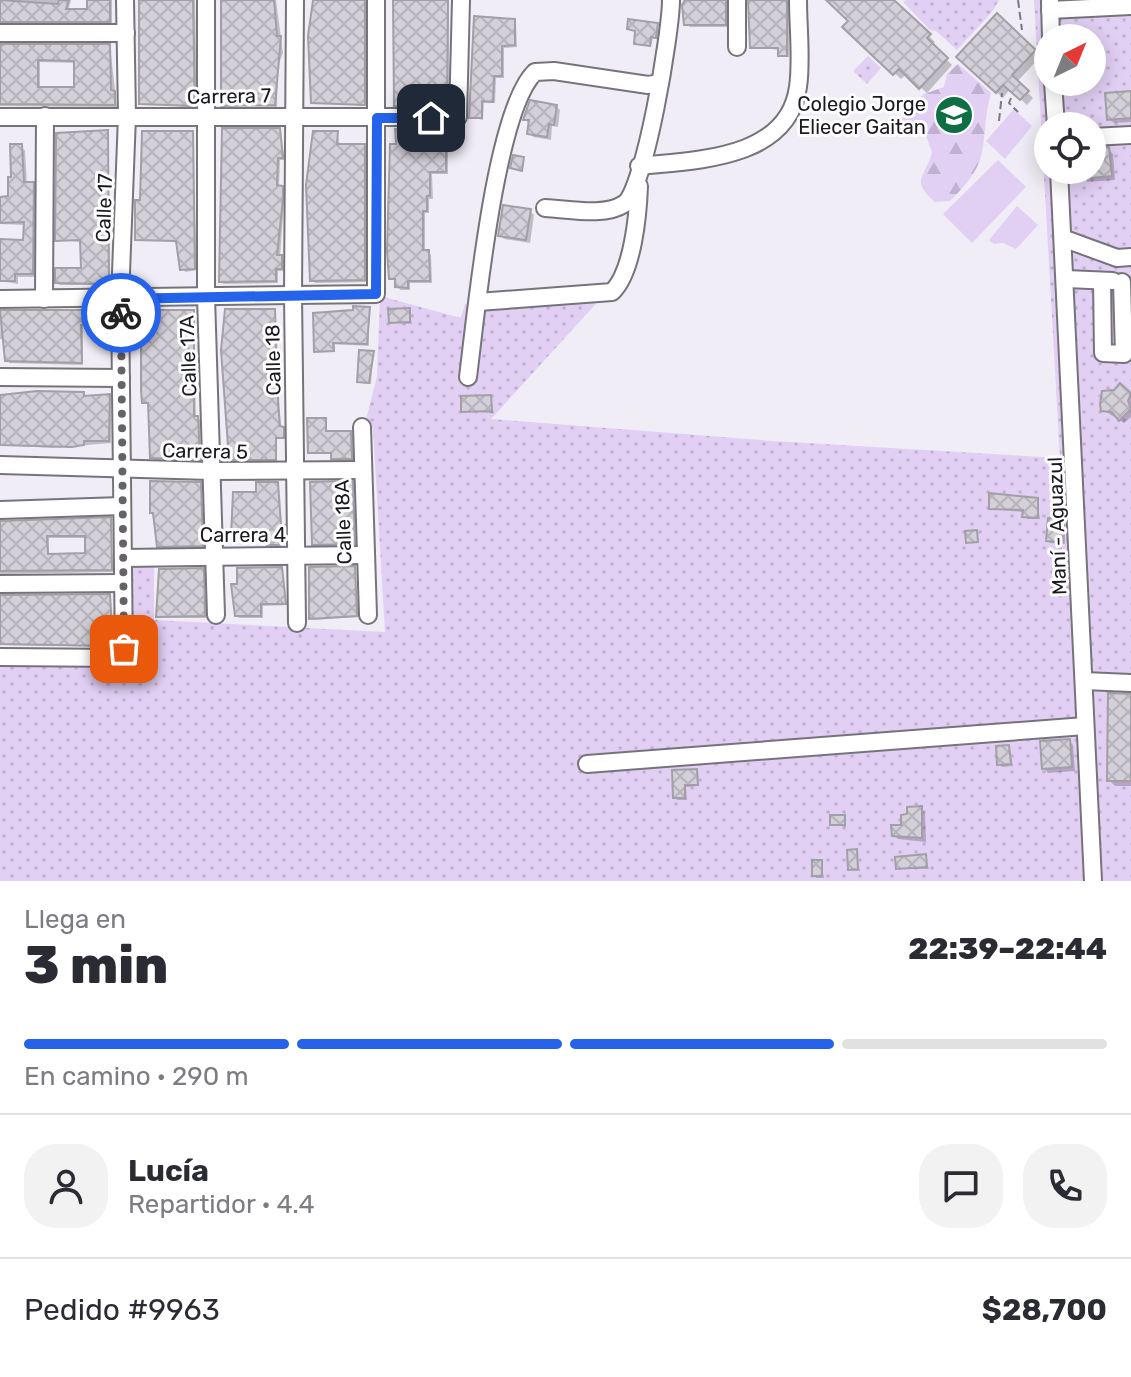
<!DOCTYPE html>
<html lang="es">
<meta charset="utf-8">
<style>
:root{--surface:#fff;--page:#f2f2f3;--text:#2b2b33;--muted:#7c7c81;--line:#e1e1e2;--accent:#2563eb}
body{margin:0;font-family:Rubik,sans-serif;background:var(--page);color:var(--text);height:100vh;display:flex;flex-direction:column;font-size:30px;white-space:nowrap}
*{box-sizing:border-box;margin:0}
p{font-size:26px;color:var(--muted)}
.icon{flex:none;width:44px;height:44px;fill:none;stroke:currentColor;stroke-width:2;stroke-linecap:round;stroke-linejoin:round}
.map{position:relative;height:881px;overflow:hidden}
.panel{display:flex;flex-direction:column;background:var(--surface);flex:1}
.panel>*{flex:none}
.needle{width:52px;rotate:43deg}
.tools{position:absolute;left:1034px;top:24px;display:grid;gap:16px}
.tools a{display:grid;place-items:center;width:72px;height:72px;border-radius:50%;background:var(--surface);box-shadow:0 4px 20px #0003;font-size:40px}
.pin{position:absolute;display:grid;place-items:center;width:68px;height:68px;color:#fff;margin:-34px;border-radius:16px;box-shadow:0 4px 12px #0006}
.courier{position:absolute;display:grid;place-items:center;width:80px;height:80px;margin:-40px;border:6px solid #2563eb;border-radius:50%;background:#fff;color:#222;box-shadow:0 2px 10px #0007}
.summary em{font-style:normal;font-weight:800}
.summary div{display:flex;flex-direction:column-reverse}
.summary{display:flex;align-items:center;justify-content:space-between;height:136px;padding:0 24px}
h1{font-size:52px;font-weight:800;line-height:60px}
.bar{display:grid;grid-template-columns:repeat(4,1fr);gap:12px 8px;align-content:center;height:96px;padding:0 24px}
.bar i{height:10px;border-radius:6px;background:var(--line)}
.bar .active{background:var(--accent)}
.bar p{grid-column:span 4}
.line{display:flex;align-items:center;gap:20px;padding:0 24px;border-top:2px solid var(--line)}
.line div{flex:1}
.round{display:grid;place-items:center;flex:none;width:84px;height:84px;border-radius:32px;background:var(--page)}
.map>svg:first-child{display:block}
</style>
<div class="map">
<svg width="1131" height="881" viewBox="0 0 1131 881">
<defs>
<pattern id="green-dots" width="8" height="8" patternUnits="userSpaceOnUse" patternTransform="scale(2)"><rect width="8" height="8" fill="#e1cff4"/><path d="M2 2h.1M6 6h.1" fill="none" stroke="#c0b1d1" stroke-width="1.8" stroke-linecap="round"/></pattern>
<pattern id="forest-firs" width="22" height="20" patternUnits="userSpaceOnUse" patternTransform="scale(2)"><rect width="22" height="20" fill="#e1cff4"/><path d="M5 1l3.5 6h-7zM16 11l3.5 6h-7z" fill="#c0b1d1"/></pattern>
<pattern id="building-cross-hatch" width="8" height="8" patternUnits="userSpaceOnUse" patternTransform="scale(2)"><rect width="8" height="8" fill="#d4d0d9"/><path d="M0 0l8 8M0 8l8-8" fill="none" stroke="#b5b2ba"/></pattern>
</defs>
<rect width="100%" height="100%" fill="#f1edf6"/>
<g fill="url(#green-dots)" fill-rule="evenodd">
<path d="M906,0h93l-7,12 -35,38 -21,-19 -6,-1 -27,-28z"/>
<path d="M1034,0h97v881h-1131v-216l131,-1 1,-101h22v57l231,12 -12,-203 -7,-9 11,-44 3,-80 81,22 4,-14 138,-8 -112,123 281,22 288,17zM1048,38h44v44h-44zM1048,126h44v44h-44z"/>
<path d="M868,56l13,12 -14,16 -14,-13z"/>
</g>
<path fill="url(#forest-firs)" d="M958,64l33,29c-14,53 5,64 -41,108l-15,1c-26,-22 -9,-25 -3,-50l-6,-16 -27,-15 25,-27 20,-7 3,-13z"/>
<g fill="#e1cff4">
<path d="M1014,109l18,17 -27,33 -19,-18z"/>
<path d="M998,160l28,27 -54,56 -29,-29z"/>
<path d="M1017,206l21,19 -22,24 -13,-6 -9,1 -5,-4z"/>
</g>
<g fill="#0003" fill-rule="evenodd">
<path d="M0,0h71l-3,11h21v-11h23v24h-110z"/>
<path d="M138,0h57l2,108 -56,-5z"/>
<path d="M222,0h54l7,53 -5,13 -1,41 -54,-2z"/>
<path d="M314,0h53v106l-54,-4 -3,-14z"/>
<path d="M393,0h56v107l-53,-2z"/>
<path d="M684,0h46l-2,27h-39z"/>
<path d="M749,0h42l-2,57h-7l-2,-7 -28,-3z"/>
<path d="M828,0h63l44,42 -3,3 20,20 -25,28 -21,-19 -5,5 -50,-46 -1,-12z"/>
<path d="M997,16l43,41 -23,25 16,16 -6,7 -17,-16 -7,9 -44,-41z"/>
<path d="M476,18l40,6 1,23 -13,1v30h-8l-1,25h-11l-1,17 -12,-3z"/>
<path d="M657,24l1,15 -5,-1 -2,9 -13,-2 -1,-14 -8,-3z"/>
<path d="M0,45l110,1 7,61 -117,-1zM40,62l36,1v27l-36,-1z"/>
<path d="M1131,93v29l-17,1 -5,-4z"/>
<path d="M556,106l4,4 -2,17 -6,-1 -1,14 -18,-3 -7,-18z"/>
<path d="M279,130l6,30h-5l-1,27 6,3 -5,67 4,3v11h-6v12l-55,1 -2,-3z"/>
<path d="M107,132l3,153h-50l-3,-2 26,-13 -1,-28 -25,-2z"/>
<path d="M192,133l5,137 -12,2 -7,-30 -41,-3 5,-37z"/>
<path d="M337,133l3,13 27,3v133l-52,1 -3,-3 -3,-121 2,-12z"/>
<path d="M435,133l3,15 10,3v23h-16l1,25h-4v14h-4v39l6,3 1,28h-22v7h-10l-3,-9 -6,-3z"/>
<path d="M12,146l13,4 2,34 10,4 -1,89h-18v7l-18,-3v-40l25,1v-17l-25,-1v-25l10,-1z"/>
<path d="M1108,149l5,5 2,26 -28,2 -5,-12h10v-8l9,-1z"/>
<path d="M530,211l4,4 -4,28 -26,-4 -4,-4z"/>
<path d="M369,309v37l-34,-2v8l-19,-1z"/>
<path d="M409,310l3,14 -22,-2z"/>
<path d="M274,311l7,118 4,10h-8v22l-43,1 -3,-3z"/>
<path d="M1,312h107l3,14h-28v39l-74,-2 -3,-24h-6z"/>
<path d="M193,312l3,105 4,3 1,41 -47,-1 -4,-56 -6,-2z"/>
<path d="M373,353l-2,31 -10,-1 -2,-2z"/>
<path d="M1121,385l10,11v21l-7,6 -21,-13z"/>
<path d="M84,394l2,4h25v45l-58,5 -52,-3 -1,-48z"/>
<path d="M491,397l2,16 -30,-2z"/>
<path d="M325,420l3,13 25,2 1,26h-19l-2,-7 -23,-2z"/>
<path d="M352,483l4,63h-40l-2,-2z"/>
<path d="M200,484l4,64h-42l-10,-35z"/>
<path d="M277,484l5,43 4,3v6h-5v11h-9l-3,-8h-34l-2,-3z"/>
<path d="M1037,500l3,19h-13l-3,-7 -33,-3z"/>
<path d="M110,519l3,53 -113,2v-53zM49,538h38v17l-38,1z"/>
<path d="M1064,521l1,23 -15,-1 -2,-3z"/>
<path d="M355,568l4,49 -45,3 -3,-2z"/>
<path d="M281,569l6,36 -24,1v12h-24l-2,-2z"/>
<path d="M203,570l4,48h-47l-3,-33z"/>
<path d="M0,596h109l5,51 -110,-2z"/>
<path d="M1131,696v90h-16l-6,-6z"/>
<path d="M1069,741l4,4 2,26 -27,2 -4,-5z"/>
<path d="M1009,747l4,19 -11,1 -3,-3z"/>
<path d="M696,771l3,15 -13,1 1,13h-9l-3,-2z"/>
<path d="M921,808l4,5 1,29 -28,-3 -4,-4z"/>
<path d="M844,817l2,10 -14,-3z"/>
<path d="M856,851l4,20h-7l-3,-2z"/>
<path d="M925,856l4,13h-31z"/>
<path d="M821,862l3,16h-8l-2,-3z"/>
</g>
<g fill="url(#building-cross-hatch)" stroke="#a39fa7" stroke-width="2" fill-rule="evenodd">
<path d="M0,0l58,4 1,-4h10l-3,9h21v-9h23v22h-110z"/>
<path d="M139,0h54l2,106 -56,-2z"/>
<path d="M221,0h53l3,36h4l-6,69 -54,1z"/>
<path d="M313,0h52v105l-54,-2 -3,-67z"/>
<path d="M393,0h55l-1,106h-53z"/>
<path d="M685,0h41v25h-42l-2,-20z"/>
<path d="M748,0h39v56h-9v-8h-28z"/>
<path d="M826,0h68l37,34 -4,4 21,20 -29,31 -20,-20 -6,6 -51,-48 6,-6z"/>
<path d="M997,13l39,37 -24,25 17,16 -9,9 -17,-15 -7,8 -40,-36z"/>
<path d="M474,16l41,3v26l-13,1v30h-8l-1,26 -11,-1v17h-13z"/>
<path d="M628,19l30,4 -2,15 -5,-1 -1,9 -16,-2 1,-13 -8,-2z"/>
<path d="M0,44h110l1,46 4,1v14l-115,-1zM38,60l36,1v26h-36z"/>
<path d="M1131,91v27l-24,2 -2,-27z"/>
<path d="M530,100l27,5 -3,20 -5,-1 -2,13 -20,-3 2,-14h-6z"/>
<path d="M222,128h58l3,30h-5l-1,27 6,1v13l-6,56h5v14h-6v12l-57,1z"/>
<path d="M422,128v3h14v15h10v26h-16v24h-3v15h-4v39h6l1,31h-22v7l-13,-1v-8h-6l-2,-28 3,-107h6l-1,-15z"/>
<path d="M108,130l1,154 -54,-1v-15h26l-1,-28 -25,1 1,-108z"/>
<path d="M142,131h51l2,138 -15,1 -4,-29 -41,-1v-40h5z"/>
<path d="M313,131h25l-1,13h28v136l-55,1 -4,-96z"/>
<path d="M10,144h12l2,38h10l-1,92h-18v7h-15v-42l23,1 1,-18 -24,1v-26l8,-1v-19h3z"/>
<path d="M1109,147l3,29 -31,3 -1,-9h12v-10l7,-1 -1,-11z"/>
<path d="M513,155l11,2 -2,14 -12,-3z"/>
<path d="M503,205l28,4 -5,31 -28,-4z"/>
<path d="M353,306l17,1 -3,37 -34,-1 1,8 -20,1 -1,-39 40,-3z"/>
<path d="M410,308v14l-21,1 -1,-14z"/>
<path d="M225,309h50l3,95 2,22 4,1v11h-8v22h-47l-8,-110z"/>
<path d="M0,310h109v15h-28l1,38 -77,-2z"/>
<path d="M141,310h53v106h4l2,44 -50,-2 -2,-55h-6l-1,-13z"/>
<path d="M359,350l15,1 -5,32 -12,-1z"/>
<path d="M1120,383l11,10 -3,8 3,8 -12,12 -7,-9 -11,-1 -1,-7 2,-13 12,-1z"/>
<path d="M37,391l47,1v4l26,-2 -1,47h-25v4l-12,2 -72,-2v-50z"/>
<path d="M491,395l1,16 -31,1v-16z"/>
<path d="M307,418h19v13h25l1,28h-21v-6h-23z"/>
<path d="M150,481l51,1 2,64 -46,1 -4,-34h-3z"/>
<path d="M343,481h10l2,63 -43,1 -2,-63z"/>
<path d="M256,482h22l3,43h4v10h-6v10h-12v-8h-36l2,-45h23z"/>
<path d="M989,493l49,5v20l-16,-1 1,-7 -34,-1z"/>
<path d="M111,517l1,53 -112,1v-50zM47,536h38v17l-37,1z"/>
<path d="M1048,518l17,1 -2,23 -17,-1z"/>
<path d="M977,530l1,12 -12,1 -1,-12z"/>
<path d="M355,566l2,50 -48,3v-52z"/>
<path d="M282,567l4,37h-25v12h-26l-4,-32h6v-16z"/>
<path d="M204,568l1,48 -49,1 3,-48z"/>
<path d="M110,594l3,52 -113,-2v-49z"/>
<path d="M1108,693l23,1v87h-24z"/>
<path d="M1070,739l2,28 -30,2 -2,-28z"/>
<path d="M1009,745l2,19 -14,1 -1,-19z"/>
<path d="M697,769l1,16h-13v13h-12l-1,-28z"/>
<path d="M922,806v32l-30,-2 -1,-11h10v-10l6,-1v-7z"/>
<rect x="830" y="815" width="15" height="10"/>
<path d="M857,849l1,20 -10,1 -1,-20z"/>
<path d="M926,854l1,13 -31,2 -1,-12z"/>
<rect x="812" y="860" width="10" height="16"/>
</g>
<g fill="none" stroke-linecap="round" stroke-linejoin="round">
<defs>
<g id="minor">
<path d="M206,0v297l10,318"/>
<path d="M295,0l-2,295 4,328"/>
<path d="M737,0v47"/>
<path d="M1050,2l1,36"/>
<path d="M1050,10l81,-4"/>
<path d="M0,33h126"/>
<path d="M1053,82l3,44"/>
<path d="M0,117h458l3,-117"/>
<path d="M1092,137l39,-2"/>
<path d="M639,166c56,-6 149,-6 159,-79 4,-27 0,-59 0,-87"/>
<path d="M1059,170l34,711"/>
<path d="M545,208c24,1 59,9 79,-4 21,-14 47,-173 47,-204"/>
<path d="M1065,239l52,19 14,-1"/>
<path d="M1066,279l47,2"/>
<path d="M1102,281l1,72 21,1 -2,-72"/>
<path d="M0,299l376,-5v-294"/>
<path d="M44,299l1,-183"/>
<path d="M478,302l134,-10c21,-20 26,-78 27,-106"/>
<path d="M0,377l121,1"/>
<path d="M468,377c8,-62 27,-267 67,-305l19,-1 94,14 12,-2"/>
<path d="M362,427l6,188"/>
<path d="M0,465l211,6 150,-1"/>
<path d="M0,510l122,-4"/>
<path d="M123,558l241,-3"/>
<path d="M0,584l123,-1"/>
<path d="M0,657l124,1 -4,-359 7,-183 -2,-116"/>
<path d="M1084,681l47,2"/>
<path d="M587,764l498,-38"/>
</g>
</defs>
<use href="#minor" stroke="#77737b" stroke-width="20"/>
<g stroke="#7b797f" stroke-width="2" stroke-dasharray="8 4" stroke-linecap="butt">
<path d="M1018,0l4,30"/>
<path d="M1011,98l-2,5 9,9"/>
<path d="M999,121l3,-28"/>
</g>
<use href="#minor" stroke="#fff" stroke-width="16"/>
</g>
<g fill="none" stroke-linecap="round" stroke-linejoin="round">
<path stroke="#656368" stroke-width="8" stroke-dasharray="0 14.4" d="M121,313l3,336"/>
<path stroke="#2563eb" stroke-width="10" d="M121,313l-1,-14 256,-5 1,-176h54"/>
</g>
<defs>
<symbol id="school-disc" viewBox="-11 -11 22 22"><circle r="9.5" fill="#0e6f45" stroke="#fdfcff"/><path d="M0-5L7-2L0 1L-7-2ZM-4 1L0 2.5L4 1V4Q0 6-4 4Z" fill="#fff"/></symbol>
</defs>
<g fill-rule="evenodd">
<use href="#school-disc" x="932" y="93" width="44" height="44"/>
</g>
<g text-anchor="middle" dominant-baseline="central" stroke-width="6" stroke-linejoin="round" paint-order="stroke">
<g font-size="20" fill="#1a191c" stroke="#fdfcff">
<text transform="translate(229 96) rotate(-1)">Carrera 7</text>
<text transform="translate(104 208) rotate(-88)">Calle 17</text>
<text transform="translate(188 356) rotate(-92)">Calle 17A</text>
<text transform="translate(273 360) rotate(-91)">Calle 18</text>
<text transform="translate(205 451) rotate(1)">Carrera 5</text>
<text transform="translate(343 522) rotate(-92)">Calle 18A</text>
<text transform="translate(1057 526) rotate(-92)">Maní - Aguazul</text>
<text x="243" y="535">Carrera 4</text>
</g>
<g font-size="20" fill="#1a191c" stroke="#fdfcff" text-anchor="end">
<text x="926" y="104">Colegio Jorge<tspan x="926" dy="23">Eliecer Gaitan</tspan></text>
</g>
</g>
</svg>
<div class="tools">
<a><svg class="needle" viewBox="-14 -14 28 28"><path d="M0-13l5 13h-10z" fill="#e53935"/><path d="M0 13l5-13h-10z" fill="#7c7c81"/></svg></a>
<a><svg class="icon" aria-label="locate" viewBox="0 0 24 24"><circle cx="12" cy="12" r="6"/><path d="M12 2v4M12 18v4M2 12h4M18 12h4"/></svg></a>
</div>
<div class="pin" style="left:124px;top:649px;background:#ea580c"><svg class="icon" aria-label="bag" viewBox="0 0 24 24"><path d="M5 8h14l-1 12H6zM9 8a3 3 0 0 1 6 0"/></svg></div>
<div class="pin" style="left:431px;top:118px;background:#1f2937"><svg class="icon" aria-label="home" viewBox="0 0 24 24"><path d="M3 11l9-7 9 7M6 9v11h12V9"/></svg></div>
<div class="courier" style="left:121px;top:313px"><svg class="icon" aria-label="bike" viewBox="0 0 24 24"><circle cx="6" cy="16" r="4"/><circle cx="18" cy="16" r="4"/><path d="M6 16l4-8h5l3 8M10 8l3 8H6M13 5h3"/></svg></div>
</div>
<section class="panel">
<div class="summary"><div><h1>3 min</h1><p>Llega en</p></div><em>22:39–22:44</em></div>
<div class="bar"><i class="active"></i><i class="active"></i><i class="active"></i><i></i><p>En camino · 290 m</p></div>
<div class="line" style="height:144px"><a class="round"><svg class="icon" aria-label="person" viewBox="0 0 24 24"><circle cx="12" cy="8" r="4"/><path d="M4 21q1-7 8-7t8 7"/></svg></a><div><b>Lucía</b><p>Repartidor · 4.4</p></div><a class="round"><svg class="icon" aria-label="chat" viewBox="0 0 24 24"><path d="M4 5h16v11H9l-5 4z"/></svg></a><a class="round"><svg class="icon" aria-label="phone" viewBox="0 0 24 24"><path d="M5 4h4l2 5-3 2q2 4 5 5l2-3 5 2v4C11 20 4 13 5 4z"/></svg></a></div>
<div class="line" style="height:104px"><div>Pedido #9963</div><b>$28,700</b></div>
</section>
